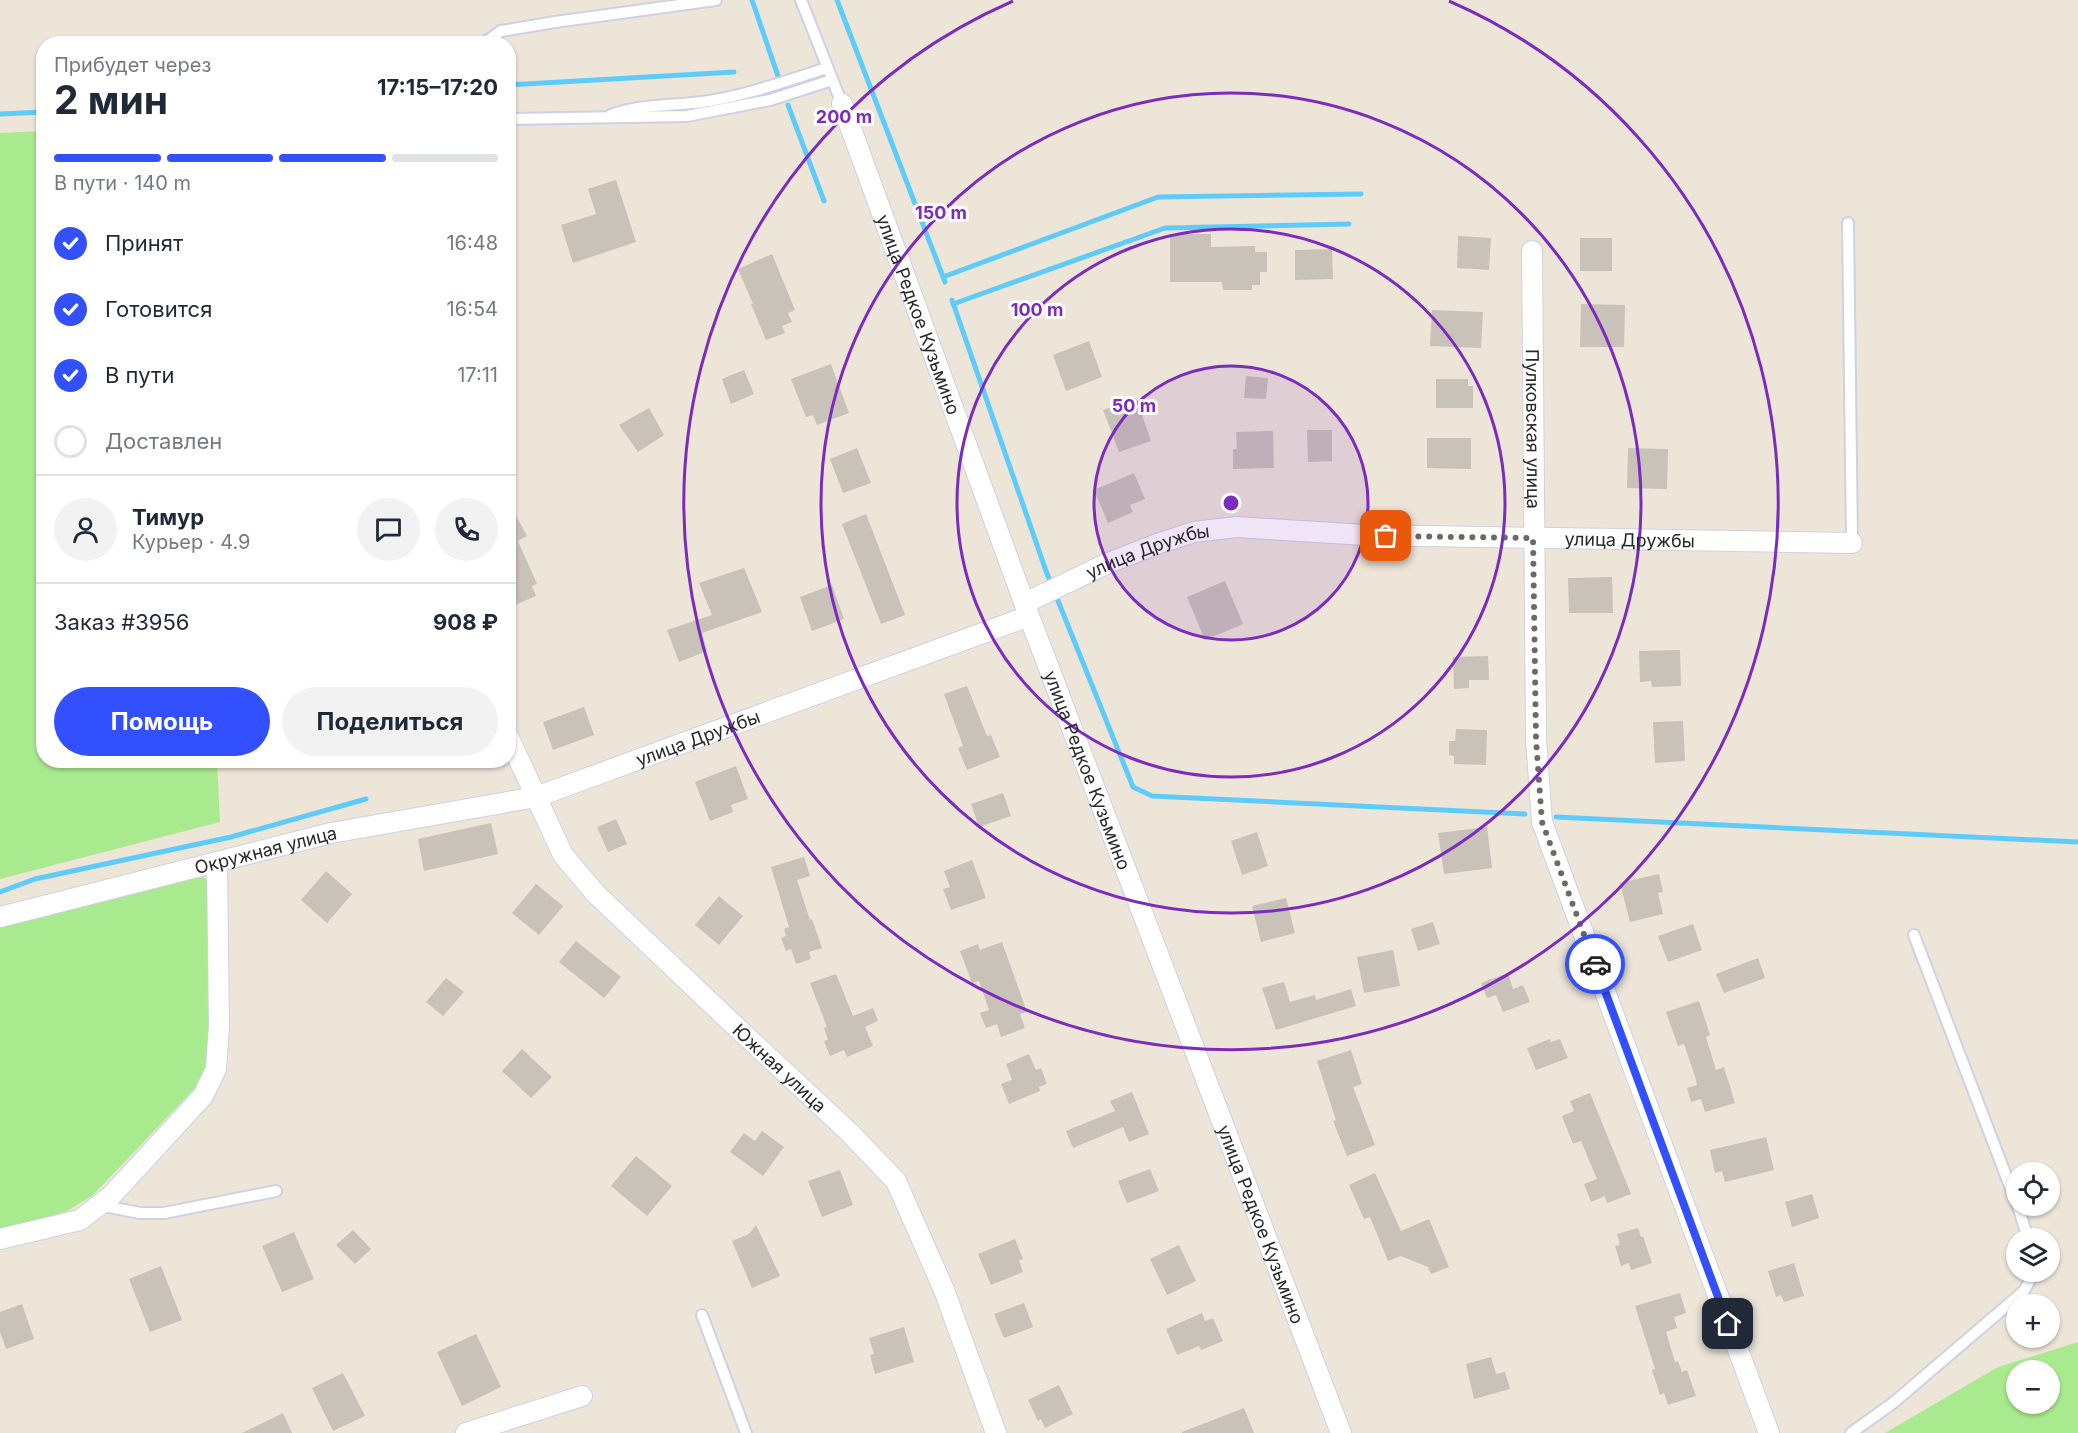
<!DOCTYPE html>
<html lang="ru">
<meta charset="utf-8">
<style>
:root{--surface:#fff;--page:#f2f2f3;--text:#1f2937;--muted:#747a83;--line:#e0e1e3;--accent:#3350ff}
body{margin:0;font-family:Inter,sans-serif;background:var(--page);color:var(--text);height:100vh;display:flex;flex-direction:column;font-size:22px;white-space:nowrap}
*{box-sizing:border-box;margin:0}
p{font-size:20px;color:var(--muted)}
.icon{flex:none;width:33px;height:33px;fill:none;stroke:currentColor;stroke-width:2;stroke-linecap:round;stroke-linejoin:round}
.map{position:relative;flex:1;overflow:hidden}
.panel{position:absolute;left:36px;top:36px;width:480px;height:732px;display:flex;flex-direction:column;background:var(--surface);border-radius:24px;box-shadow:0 2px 4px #0004}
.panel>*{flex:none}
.tools{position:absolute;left:2006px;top:1162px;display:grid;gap:12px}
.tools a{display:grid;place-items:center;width:54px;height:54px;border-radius:50%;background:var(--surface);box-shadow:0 2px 4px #0004;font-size:30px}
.pin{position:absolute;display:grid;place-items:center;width:51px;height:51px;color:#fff;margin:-26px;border-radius:12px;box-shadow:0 3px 9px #0006}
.courier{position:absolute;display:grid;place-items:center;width:60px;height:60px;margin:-30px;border:4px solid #3350ff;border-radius:50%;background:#fff;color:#222;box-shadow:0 2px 8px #0007}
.overview em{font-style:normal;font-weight:700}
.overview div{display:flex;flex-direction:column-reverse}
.overview{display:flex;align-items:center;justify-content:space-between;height:102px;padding:0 18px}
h1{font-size:39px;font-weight:700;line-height:45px}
.bar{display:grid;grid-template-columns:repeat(4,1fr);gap:9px 6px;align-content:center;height:72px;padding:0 18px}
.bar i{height:8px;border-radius:4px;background:var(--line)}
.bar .active{background:var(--accent)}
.bar p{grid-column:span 4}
.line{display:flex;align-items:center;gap:15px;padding:0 18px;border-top:2px solid var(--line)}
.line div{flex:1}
.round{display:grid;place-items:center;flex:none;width:63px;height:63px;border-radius:32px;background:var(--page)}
ol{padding:0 18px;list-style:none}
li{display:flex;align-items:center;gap:18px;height:66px}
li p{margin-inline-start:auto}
li .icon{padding:6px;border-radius:50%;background:var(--accent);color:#fff;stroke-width:4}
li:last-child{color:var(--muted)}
li i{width:33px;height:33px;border:3px solid var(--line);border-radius:50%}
.primary-button{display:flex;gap:12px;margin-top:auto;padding:12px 18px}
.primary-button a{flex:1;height:69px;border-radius:36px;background:var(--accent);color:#fff;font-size:24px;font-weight:700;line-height:69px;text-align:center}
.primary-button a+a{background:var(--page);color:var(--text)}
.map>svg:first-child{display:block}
</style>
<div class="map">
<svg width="2078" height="1433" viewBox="0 0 2078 1433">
<rect width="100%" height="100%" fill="#ede5d8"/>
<g fill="#aaea8e" fill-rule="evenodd">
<path d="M43,131l1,629 173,1 3,61 -220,57v-746z"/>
<path d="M200,875l7,5 7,149c-1,21 -7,40 -18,58l-103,108 -26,16 -45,15 -22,5v-309z"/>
<path d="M2078,1342v91h-193l113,-66zM2016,1371h33v33h-33z"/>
</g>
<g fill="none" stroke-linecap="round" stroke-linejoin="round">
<g stroke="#5fcbfb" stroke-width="5">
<path d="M752,0l26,76"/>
<path d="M837,0l108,282"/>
<path d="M508,85l226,-13"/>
<path d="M788,105l36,96"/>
<path d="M0,114l44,-2"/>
<path d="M943,277l215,-80 203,-3"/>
<path d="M952,300l94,271 87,216 19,9 373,18"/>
<path d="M953,304l212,-76 184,-4"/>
<path d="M1556,817l522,25"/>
<path d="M0,892l35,-13 196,-42 135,-38"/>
</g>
</g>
<g fill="#c8c2b8">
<path d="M616,180l20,62 -63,21 -12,-38 35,-11 -8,-25z"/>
<path d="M1170,234h41v13l44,-1v6h12v20h-7v13h-8v5h-29l-1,-8h-52z"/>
<path d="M1458,236l33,2 -2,32 -32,-2z"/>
<rect x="1580" y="238" width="32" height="33"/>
<path d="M1332,249l1,30 -38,1v-30z"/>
<path d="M772,254l23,56 -7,3 4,9 -10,4 3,7 -19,7 -15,-36h2l-15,-35z"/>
<path d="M1581,304l44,1 -1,42h-44z"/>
<path d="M1432,310l51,2 -2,36 -51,-2z"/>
<path d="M1089,341l13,36 -36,14 -13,-36z"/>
<path d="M831,364l18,49 -32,12 -4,-10 -7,2 -15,-38z"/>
<path d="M744,370l10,24 -23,10 -9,-25z"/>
<path d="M1246,376l22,2 -2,21 -22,-1z"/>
<path d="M1436,379h32v7h5v22h-37z"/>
<path d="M1136,398l15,43 -32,11 -16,-42z"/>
<path d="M649,408l15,27 -26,17 -19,-27z"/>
<path d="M1307,430h25v31l-24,1z"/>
<path d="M1273,431l1,37 -41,1v-20h4l-1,-17z"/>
<path d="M1427,438h44v31l-44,-1z"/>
<path d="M857,448l14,35 -28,10 -13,-34z"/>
<path d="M1628,448l40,1 -1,40 -40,-1z"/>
<path d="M1134,473l11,26 -15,6 3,7 -25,11 -14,-33z"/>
<path d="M508,501l19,35 -9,5 19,43 -5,2 4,10 -28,12z"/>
<path d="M866,514l39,101 -24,9 -39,-100z"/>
<path d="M744,568l18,44 -60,21 5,18 -28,11 -12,-32 45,-15 -13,-32z"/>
<path d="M1612,577l1,36h-44l-1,-35z"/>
<path d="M1225,581l18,43 -38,16 -18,-43z"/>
<path d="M832,585l12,34 -32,12 -12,-34z"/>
<path d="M1680,650l1,36 -29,1 -1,-6 -11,1 -1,-31z"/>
<path d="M1488,656l1,24h-20v8l-15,1 -1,-32z"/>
<path d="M967,686l20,50 4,-1 9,22 -33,13 -9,-22 5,-2 -19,-52z"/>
<path d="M584,707l10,28 -41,15 -10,-28z"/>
<path d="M1683,721l2,40 -30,2 -2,-41z"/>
<path d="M1456,729l31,1 -1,35 -32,-1v-8l-5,-1v-14h6z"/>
<path d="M736,766l12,33 -17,6 2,7 -23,9 -15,-39z"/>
<path d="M1003,793l8,23 -32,11 -8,-23z"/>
<path d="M616,819l11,25 -19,8 -11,-25z"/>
<path d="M491,823l7,31 -74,17 -6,-32z"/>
<path d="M1487,827l5,41 -48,6 -6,-41z"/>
<path d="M1257,832l11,34 -26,9 -11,-34z"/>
<path d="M804,857l6,19 -13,4 13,40 2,-1 10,29 -13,4 2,7 -15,5 -5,-15 -5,2 -5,-13 5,-2 -2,-7 5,-2 -18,-60z"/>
<path d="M972,860l14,38 -35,12 -8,-21 7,-2 -6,-16z"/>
<path d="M326,871l26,23 -25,29 -26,-23z"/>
<path d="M1659,874l4,18 -5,1 5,21 -33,8 -10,-39z"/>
<path d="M536,884l27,22 -24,29 -27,-22z"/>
<path d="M719,896l24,20 -24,29 -24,-20z"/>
<path d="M1286,898l9,35 -34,9 -9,-36z"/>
<path d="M1433,922l7,22 -22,7 -7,-22z"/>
<path d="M1693,924l9,26 -34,12 -10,-26z"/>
<path d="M576,941l45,36 -17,21 -45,-36z"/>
<path d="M1002,942l25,70 -7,2 5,14 -24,9 -4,-13 -11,4 -6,-15 9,-3 -10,-29 -7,2 -12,-32 18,-7 2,6z"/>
<path d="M1393,950l7,36 -36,7 -7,-36z"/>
<path d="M1758,958l7,20 -41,15 -8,-19z"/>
<path d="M1508,973l5,16 10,-4 7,17 -27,10 -7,-17 -9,3 -6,-15z"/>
<path d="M836,974l17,42 20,-8 5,13 -13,6 8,19 -26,11 -3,-7 -14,6 -6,-15 4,-1 -4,-12 3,-1 -17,-44z"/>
<path d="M446,978l18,14 -21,24 -17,-14z"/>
<path d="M1284,982l6,20 25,-7 1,5 35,-11 5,17 -80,24 -14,-42z"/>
<path d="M1699,1001l11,34 -4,2 10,33 8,-3 11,36 -30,9 -4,-13 -10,3 -4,-14 10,-3 -2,-9 -11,-32 -6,2 -12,-34z"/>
<path d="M1550,1039l1,3 9,-3 8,19 -32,12 -9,-22z"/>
<path d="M522,1049l30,28 -21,21 -29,-27z"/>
<path d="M1351,1050l11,34 -9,3 22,58 -28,11 -14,-35 3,-1 -19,-59z"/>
<path d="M1029,1054l7,16 5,-2 6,16 -8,3 1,4 -31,13 -8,-20 11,-4 -6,-16z"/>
<path d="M1132,1092l17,42 -20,8 -6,-15 -50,21 -7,-17 49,-20 -5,-10z"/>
<path d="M1590,1093l41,101 -24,9 -2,-7 -14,6 -7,-18 13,-5 -16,-38 -8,3 -11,-28 12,-5 -4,-10z"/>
<path d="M762,1131l22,16 -21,29 -33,-24 14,-19 11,8z"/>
<path d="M1766,1137l8,33 -49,12 -3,-11 -7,2 -5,-23z"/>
<path d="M636,1156l36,30 -25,30 -36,-30z"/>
<path d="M1150,1169l9,22 -32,12 -9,-22z"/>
<path d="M840,1170l13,35 -31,12 -14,-36z"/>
<path d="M1375,1173l26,58 28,-12 20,48 -18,7 -3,-7 -27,-11 -13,5 -18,-44 -6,2 -15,-34z"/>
<path d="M1812,1194l7,24 -27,9 -7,-25z"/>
<path d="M756,1225l24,51 -28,12 -20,-47 17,-7z"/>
<path d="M1638,1228l3,9 2,-1 9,27 -21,7 -2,-7 -8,3 -6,-20 5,-1 -3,-11z"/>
<path d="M353,1230l18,19 -16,15 -19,-19z"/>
<path d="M294,1232l20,47 -32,13 -20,-46z"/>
<path d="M1015,1239l8,20 -4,1 4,12 -32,13 -13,-31z"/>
<path d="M1179,1245l17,36 -29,14 -17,-36z"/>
<path d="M1794,1263l10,33 -20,6 -3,-7 -5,2 -8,-26z"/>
<path d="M161,1266l21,54 -32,12 -21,-53z"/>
<path d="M1680,1293l6,20 -12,4 3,11 -11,4 9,30 3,-1 4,11 5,-2 9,26 -28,9 -4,-12 -4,2 -8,-25 3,-1 -20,-63z"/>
<path d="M1024,1303l9,24 -29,11 -10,-24z"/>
<path d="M22,1304l12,35 -28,10 -6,-17v-20z"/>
<path d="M1202,1313l3,8 8,-3 10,23 -22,9 -2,-4 -22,9 -11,-26z"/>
<path d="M904,1327l10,35 -39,12 -5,-19 4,-1 -5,-16z"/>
<path d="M476,1334l25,53 -39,19 -25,-54z"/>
<path d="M1491,1357l5,17 9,-2 5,17 -36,10 -8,-35z"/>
<path d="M343,1373l22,43 -32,15 -21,-43z"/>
<path d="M1059,1385l14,29 -28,14 -4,-9 -3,2 -10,-21z"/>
<path d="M1244,1408l10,25h-72v-1z"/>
<path d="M283,1413l9,20h-50z"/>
</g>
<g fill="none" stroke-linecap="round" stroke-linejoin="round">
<defs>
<g id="service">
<path d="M801,0l41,104"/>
<path d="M483,44l18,-13 54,-9 161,-22"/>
<path d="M611,115c29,-11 60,-9 91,-13 43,-6 84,-21 125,-34"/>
<path d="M508,119l179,-3 83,-16 62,-20"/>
<path d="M1848,223l4,320"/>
<path d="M1914,935l102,267"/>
<path d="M99,1205l41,8h24l112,-22"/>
<path d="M2018,1206l10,33"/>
<path d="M702,1315l44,118"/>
<path d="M1851,1433l42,-30 131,-112 7,-13v-6"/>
</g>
<g id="minor">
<path id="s1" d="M842,104l187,512 312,817"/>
<path id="s2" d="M1532,251l4,488 6,83 227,611"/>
<path id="s3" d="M1025,603l81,-39 51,-20 37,-12 42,-5 129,8 487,8"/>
<path id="s4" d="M508,736l55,119 33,39 136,129 117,109 47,49 48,109 52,143"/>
<path id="s5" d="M0,917l331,-84 205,-36 493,-181"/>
<path d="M0,1239l80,-19 31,-24 92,-100 13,-27 3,-44 -2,-163"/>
<path d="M466,1433l116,-37"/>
</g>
</defs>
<use href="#service" stroke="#cdd1e3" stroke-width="14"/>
<use href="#minor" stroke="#cdd1e3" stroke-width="22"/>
<use href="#service" stroke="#fff" stroke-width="10"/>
<use href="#minor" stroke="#fff" stroke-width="20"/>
</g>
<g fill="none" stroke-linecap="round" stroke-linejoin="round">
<path stroke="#6d6a66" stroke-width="6" stroke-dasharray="0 10.8" d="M1386,536l147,2 3,201 6,83 53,142"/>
<path stroke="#3350ff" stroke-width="8" d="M1595,964l133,360"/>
</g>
<circle cx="1231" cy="503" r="137" fill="#7b2cbf" fill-opacity=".12"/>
<g fill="none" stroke="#7b2cbf" stroke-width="3">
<circle cx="1231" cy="503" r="137"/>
<circle cx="1231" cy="503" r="274"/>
<circle cx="1231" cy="503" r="410"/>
<path d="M1449 1A547 547 0 1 1 1013 1"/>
</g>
<g text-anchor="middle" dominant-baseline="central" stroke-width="6" stroke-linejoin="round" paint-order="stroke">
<g font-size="18" fill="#282828" stroke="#fff">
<text stroke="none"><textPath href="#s1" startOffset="224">улица Редкое Кузьмино</textPath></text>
<text stroke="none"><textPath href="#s2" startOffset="178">Пулковская улица</textPath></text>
<text stroke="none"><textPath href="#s3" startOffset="620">улица Дружбы</textPath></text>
<text stroke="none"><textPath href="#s3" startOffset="134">улица Дружбы</textPath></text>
<text stroke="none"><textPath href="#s5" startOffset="722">улица Дружбы</textPath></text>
<text stroke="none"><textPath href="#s1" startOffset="710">улица Редкое Кузьмино</textPath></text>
<text stroke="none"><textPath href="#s5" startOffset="274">Окружная улица</textPath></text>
<text stroke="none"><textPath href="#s4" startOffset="435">Южная улица</textPath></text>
<text stroke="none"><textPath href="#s1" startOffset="1196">улица Редкое Кузьмино</textPath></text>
</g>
</g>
<circle cx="1231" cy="503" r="9" fill="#7b2cbf" stroke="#fff" stroke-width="3"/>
<g font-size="18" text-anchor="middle" font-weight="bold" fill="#7b2cbf" stroke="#fff" stroke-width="6" stroke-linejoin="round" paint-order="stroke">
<text x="844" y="123">200 m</text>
<text x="941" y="219">150 m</text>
<text x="1037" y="316">100 m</text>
<text x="1134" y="412">50 m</text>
</g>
</svg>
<div class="tools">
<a><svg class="icon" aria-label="locate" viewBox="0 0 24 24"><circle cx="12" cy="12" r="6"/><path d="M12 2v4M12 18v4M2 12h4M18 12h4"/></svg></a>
<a><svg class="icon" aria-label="layers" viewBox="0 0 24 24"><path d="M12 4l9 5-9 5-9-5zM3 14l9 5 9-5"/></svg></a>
<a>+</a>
<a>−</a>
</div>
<div class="pin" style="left:1386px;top:536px;background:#ea580c"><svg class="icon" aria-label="bag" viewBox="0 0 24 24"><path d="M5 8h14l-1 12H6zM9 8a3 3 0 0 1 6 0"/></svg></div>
<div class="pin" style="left:1728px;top:1324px;background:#1f2937"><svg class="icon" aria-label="home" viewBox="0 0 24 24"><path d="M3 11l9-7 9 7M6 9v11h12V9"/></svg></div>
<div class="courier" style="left:1595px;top:964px"><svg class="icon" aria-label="car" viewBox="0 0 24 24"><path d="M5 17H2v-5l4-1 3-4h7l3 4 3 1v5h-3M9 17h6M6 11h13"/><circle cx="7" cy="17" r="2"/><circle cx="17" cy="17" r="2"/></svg></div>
<section class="panel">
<div class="overview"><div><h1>2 мин</h1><p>Прибудет через</p></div><em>17:15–17:20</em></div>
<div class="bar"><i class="active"></i><i class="active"></i><i class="active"></i><i></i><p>В пути · 140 m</p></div>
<ol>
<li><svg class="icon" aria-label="check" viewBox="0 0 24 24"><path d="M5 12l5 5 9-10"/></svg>Принят<p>16:48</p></li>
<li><svg class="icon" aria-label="check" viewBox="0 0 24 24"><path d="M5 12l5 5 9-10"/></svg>Готовится<p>16:54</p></li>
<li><svg class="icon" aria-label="check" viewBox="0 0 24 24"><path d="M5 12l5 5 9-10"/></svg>В пути<p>17:11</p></li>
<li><i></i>Доставлен</li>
</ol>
<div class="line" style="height:108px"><a class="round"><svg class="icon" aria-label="person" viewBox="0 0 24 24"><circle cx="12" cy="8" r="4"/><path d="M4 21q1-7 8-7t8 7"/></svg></a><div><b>Тимур</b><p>Курьер · 4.9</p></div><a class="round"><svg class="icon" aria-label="chat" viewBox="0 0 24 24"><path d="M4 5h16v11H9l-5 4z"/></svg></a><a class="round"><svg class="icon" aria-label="phone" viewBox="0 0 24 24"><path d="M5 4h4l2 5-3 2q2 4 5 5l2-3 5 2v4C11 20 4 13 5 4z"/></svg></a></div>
<div class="line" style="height:78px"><div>Заказ #3956</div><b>908 ₽</b></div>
<div class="primary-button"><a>Помощь</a><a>Поделиться</a></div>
</section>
</div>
